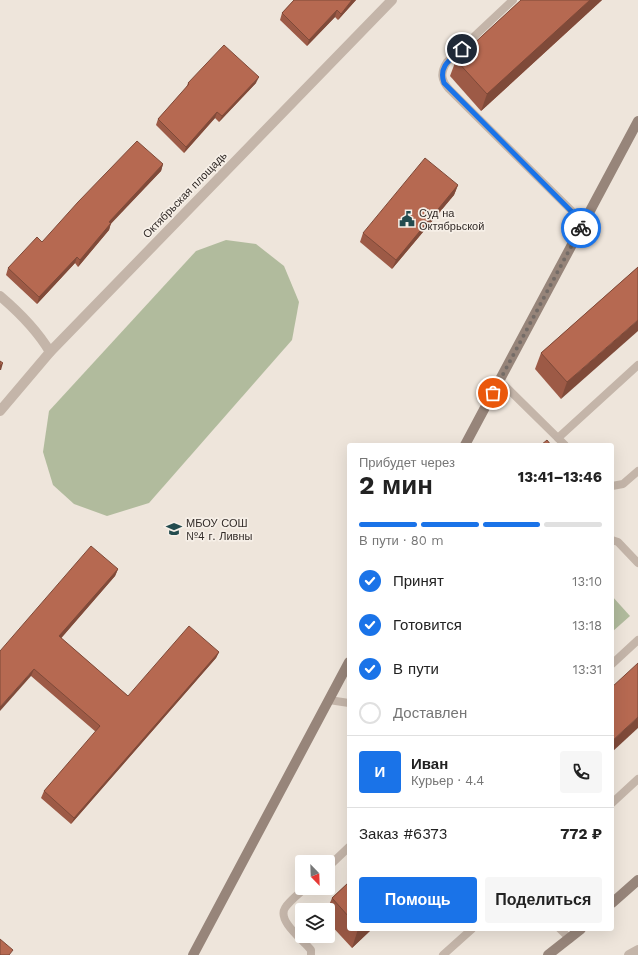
<!DOCTYPE html>
<html lang="ru">
<meta charset="utf-8">
<style>
:root{--surface:#fff;--page:#f6f6f6;--text:#222;--muted:#767676;--line:#e0e0e0;--accent:#1a73e8}
body{margin:0;font-family:"Work Sans",sans-serif;background:var(--page);color:var(--text);height:100vh;display:flex;flex-direction:column;font-size:15px;white-space:nowrap}
*{box-sizing:border-box;margin:0}
p{font-size:13px;color:var(--muted)}
.icon{flex:none;width:22px;height:22px;fill:none;stroke:currentColor;stroke-width:2;stroke-linecap:round;stroke-linejoin:round}
.map{position:relative;flex:1;overflow:hidden}
.drawer{position:absolute;left:347px;top:443px;width:267px;height:488px;display:flex;flex-direction:column;background:var(--surface);border-radius:4px;box-shadow:0 4px 16px #0002}
.drawer>*{flex:none}
.needle{width:26px;rotate:157deg}
.tools{position:absolute;left:295px;top:855px;display:grid;gap:8px}
.tools a{display:grid;place-items:center;width:40px;height:40px;border-radius:4px;background:var(--surface);box-shadow:0 4px 16px #0002;font-size:20px}
.pin{position:absolute;display:grid;place-items:center;width:34px;height:34px;color:#fff;margin:-17px;border:2px solid #fff;border-radius:50%;box-shadow:0 1px 4px #0007}
.courier{position:absolute;display:grid;place-items:center;width:40px;height:40px;margin:-20px;border:3px solid #1a73e8;border-radius:50%;background:#fff;color:#222;box-shadow:0 1px 5px #0007}
.summary em{font-style:normal;font-weight:700}
.summary div{display:flex;flex-direction:column-reverse}
.summary{display:flex;align-items:center;justify-content:space-between;height:68px;padding:0 12px}
h1{font-size:26px;font-weight:700;line-height:30px}
.bar{display:grid;grid-template-columns:repeat(4,1fr);gap:6px 4px;align-content:center;height:48px;padding:0 12px}
.bar i{height:5px;border-radius:3px;background:var(--line)}
.bar .selected{background:var(--accent)}
.bar p{grid-column:span 4}
.line{display:flex;align-items:center;gap:10px;padding:0 12px;border-top:1px solid var(--line)}
.line div{flex:1}
.round{display:grid;place-items:center;flex:none;width:42px;height:42px;border-radius:4px;background:var(--page)}
ol{padding:0 12px;list-style:none}
li{display:flex;align-items:center;gap:12px;height:44px}
li p{margin-inline-start:auto}
li .icon{padding:4px;border-radius:50%;background:var(--accent);color:#fff;stroke-width:4}
li:last-child{color:var(--muted)}
li i{width:22px;height:22px;border:2px solid var(--line);border-radius:50%}
.button{display:flex;gap:8px;margin-top:auto;padding:8px 12px}
.button a{flex:1;height:46px;border-radius:4px;background:var(--accent);color:#fff;font-size:16px;font-weight:700;line-height:46px;text-align:center}
.button a+a{background:var(--page);color:var(--text)}
.map>svg:first-child{display:block}
</style>
<div class="map">
<svg width="638" height="955" viewBox="0 0 638 955">
<rect width="100%" height="100%" fill="#eee5db"/>
<g fill="#b1bb9d">
<path d="M226,240l30,4 28,22 15,36 -7,38 -143,163 -42,13 -33,-12 -21,-19 -10,-33 6,-41 147,-160z"/>
<path d="M612,596l18,20 -18,16z"/>
</g>
<g fill="none" stroke-linecap="round" stroke-linejoin="round">
<g stroke="#c4b5a9" stroke-width="8">
<path d="M513,0l-66,62c-7,11 -6,18 2,27l135,134"/>
<path d="M499,380l66,65"/>
<path d="M558,438l80,-73"/>
<path d="M612,486l11,-2 15,-13"/>
<path d="M612,540l6,2 20,21"/>
<path d="M612,664l26,-24"/>
<path d="M329,700l20,3"/>
<path d="M612,803l26,-24"/>
<path d="M328,867l21,-20"/>
<path d="M305,888c-6,6 -15,12 -20,20 -8,13 18,32 26,42v5"/>
<path d="M560,929l10,10"/>
<path d="M443,955l29,-26"/>
</g>
<g stroke="#c4b5a9" stroke-width="10">
<path d="M0,296c20,17 37,34 50,56"/>
<path d="M0,411l50,-59 342,-352"/>
<path d="M629,955l9,-5"/>
</g>
<g stroke="#97857a" stroke-width="10">
<path d="M465,445l173,-324"/>
<path d="M612,903l26,-23"/>
<path d="M193,955l156,-293"/>
<path d="M548,955l33,-26"/>
</g>
</g>
<g fill="#9d5a46">
<path d="M294,0h62l-18,20 -3,-3 -28,29 -27,-26 2,-7z"/>
<path d="M521,0h81l-121,111 -31,-35 6,-16z"/>
<path d="M188,83h68l-37,39 -4,-4 -31,35 -28,-28 2,-6 28,-31z"/>
<path d="M163,164l-2,7 -50,52 -2,7 -31,37 -3,-4 -38,41 -31,-29 2,-7 34,-26z"/>
<path d="M458,185l-4,10 -62,74 -32,-27 3,-9z"/>
<path d="M638,267l-77,132 -26,-30 6,-16z"/>
<path d="M118,569l-3,7 -54,62 67,58 91,-44 -3,6 -145,166 -30,-26 3,-7 52,-59 -65,-56 -31,-25z"/>
<path d="M349,882v47h23l-20,19 -24,-26v-12h-1l5,-12z"/>
</g>
<g fill="#7f4a39">
<path d="M352,0h4l-18,20 3,-6z"/>
<path d="M590,0h12l-121,111 6,-17z"/>
<path d="M337,10l-2,7 -28,29 2,-6z"/>
<path d="M259,77l-3,6 -37,39 3,-6z"/>
<path d="M217,112l-2,6 -31,35 2,-6z"/>
<path d="M163,164l-2,7 -54,57 2,-6z"/>
<path d="M458,185l-4,10 -62,74 4,-9z"/>
<path d="M111,223l-2,7 -31,37 2,-7z"/>
<path d="M77,257l-2,6 -38,41 2,-7z"/>
<path d="M638,320v11l-77,68 6,-17z"/>
<path d="M3,363l-2,7h-1v-4z"/>
<path d="M118,569l-3,7 -58,67 2,-7z"/>
<path d="M219,652l-3,6 -145,166 3,-6z"/>
<path d="M34,669l-3,7 -31,35v-4z"/>
<path d="M638,717v11l-26,24v-11z"/>
<path d="M358,929h14l-20,19z"/>
</g>
<g fill="#b66951" stroke="#7f4a39">
<path d="M294,0h58l-11,14 -4,-4 -28,30 -27,-27z"/>
<path d="M521,0h69l-103,94 -31,-34z"/>
<path d="M224,45l35,32 -37,39 -5,-4 -31,35 -28,-28 31,-35 -1,-1z"/>
<path d="M137,141l26,23 -54,58 2,1 -31,37 -3,-3 -38,40 -31,-29 29,-31 5,5 36,-40z"/>
<path d="M425,158l33,27 -62,75 -33,-27z"/>
<path d="M638,267v53l-71,62 -26,-29z"/>
<path d="M0,361l3,2 -3,3z"/>
<path d="M547,440l4,5h-10z"/>
<path d="M91,546l27,23 -59,67 69,60 61,-70 30,26 -145,166 -30,-27 56,-65 -66,-57 -34,38v-56z"/>
<path d="M638,663v54l-26,24v-54z"/>
<path d="M349,882v35l-17,-19z"/>
<path d="M0,939l13,11 -4,5h-9z"/>
</g>
<g fill="none" stroke-linecap="round" stroke-linejoin="round">
<path stroke="#746c67" stroke-width="4" stroke-dasharray="0 7.2" d="M493,393l88,-165"/>
<path stroke="#1a73e8" stroke-width="5" d="M462,49c-11,10 -24,17 -18,34l140,141 -3,4"/>
</g>
<defs>
<symbol id="civic-bare" viewBox="-9 -9 18 18"><path d="M-.6-6.5H3V-4.5H.6V-3L4-1V1h2V6H-6V1h2V-1L-.6-3ZM-1.2 2.5V6h2.4V2.5Z" fill="#234b4e" stroke="#f6efe7" stroke-width="2.5" paint-order="stroke"/></symbol>
<symbol id="school-bare" viewBox="-9 -9 18 18"><path d="M0-5L7-2L0 1L-7-2ZM-4 1L0 2.5L4 1V4Q0 6-4 4Z" fill="#234b4e" stroke="#f6efe7" stroke-width="2.5" paint-order="stroke"/></symbol>
</defs>
<g fill-rule="evenodd">
<use href="#civic-bare" x="396" y="208" width="22" height="22"/>
<use href="#school-bare" x="163" y="518" width="22" height="22"/>
</g>
<g text-anchor="middle" dominant-baseline="central" stroke-width="3.5" stroke-linejoin="round" paint-order="stroke">
<g font-size="11" fill="#322b28" stroke="#f6efe7">
<text transform="translate(185 195) rotate(-46)">Октябрьская площадь</text>
</g>
<g font-size="11" fill="#322b28" stroke="#f6efe7" text-anchor="start">
<text x="419" y="213">Суд на<tspan x="419" dy="13">Октябрьской</tspan></text>
<text x="186" y="523">МБОУ СОШ<tspan x="186" dy="13">№4 г. Ливны</tspan></text>
</g>
</g>
</svg>
<div class="tools">
<a><svg class="needle" viewBox="-14 -14 28 28"><path d="M0-13l5 13h-10z" fill="#e53935"/><path d="M0 13l5-13h-10z" fill="#767676"/></svg></a>
<a><svg class="icon" aria-label="layers" viewBox="0 0 24 24"><path d="M12 4l9 5-9 5-9-5zM3 14l9 5 9-5"/></svg></a>
</div>
<div class="pin" style="left:493px;top:393px;background:#ea580c"><svg class="icon" aria-label="bag" viewBox="0 0 24 24"><path d="M5 8h14l-1 12H6zM9 8a3 3 0 0 1 6 0"/></svg></div>
<div class="pin" style="left:462px;top:49px;background:#1f2937"><svg class="icon" aria-label="home" viewBox="0 0 24 24"><path d="M3 11l9-7 9 7M6 9v11h12V9"/></svg></div>
<div class="courier" style="left:581px;top:228px"><svg class="icon" aria-label="bike" viewBox="0 0 24 24"><circle cx="6" cy="16" r="4"/><circle cx="18" cy="16" r="4"/><path d="M6 16l4-8h5l3 8M10 8l3 8H6M13 5h3"/></svg></div>
<section class="drawer">
<div class="summary"><div><h1>2 мин</h1><p>Прибудет через</p></div><em>13:41–13:46</em></div>
<div class="bar"><i class="selected"></i><i class="selected"></i><i class="selected"></i><i></i><p>В пути · 80 m</p></div>
<ol>
<li><svg class="icon" aria-label="check" viewBox="0 0 24 24"><path d="M5 12l5 5 9-10"/></svg>Принят<p>13:10</p></li>
<li><svg class="icon" aria-label="check" viewBox="0 0 24 24"><path d="M5 12l5 5 9-10"/></svg>Готовится<p>13:18</p></li>
<li><svg class="icon" aria-label="check" viewBox="0 0 24 24"><path d="M5 12l5 5 9-10"/></svg>В пути<p>13:31</p></li>
<li><i></i>Доставлен</li>
</ol>
<div class="line" style="height:72px"><b class="round" style="background:var(--accent);color:#fff">И</b><div><b>Иван</b><p>Курьер · 4.4</p></div><a class="round"><svg class="icon" aria-label="phone" viewBox="0 0 24 24"><path d="M5 4h4l2 5-3 2q2 4 5 5l2-3 5 2v4C11 20 4 13 5 4z"/></svg></a></div>
<div class="line" style="height:52px"><div>Заказ #6373</div><b>772 ₽</b></div>
<div class="button"><a>Помощь</a><a>Поделиться</a></div>
</section>
</div>
